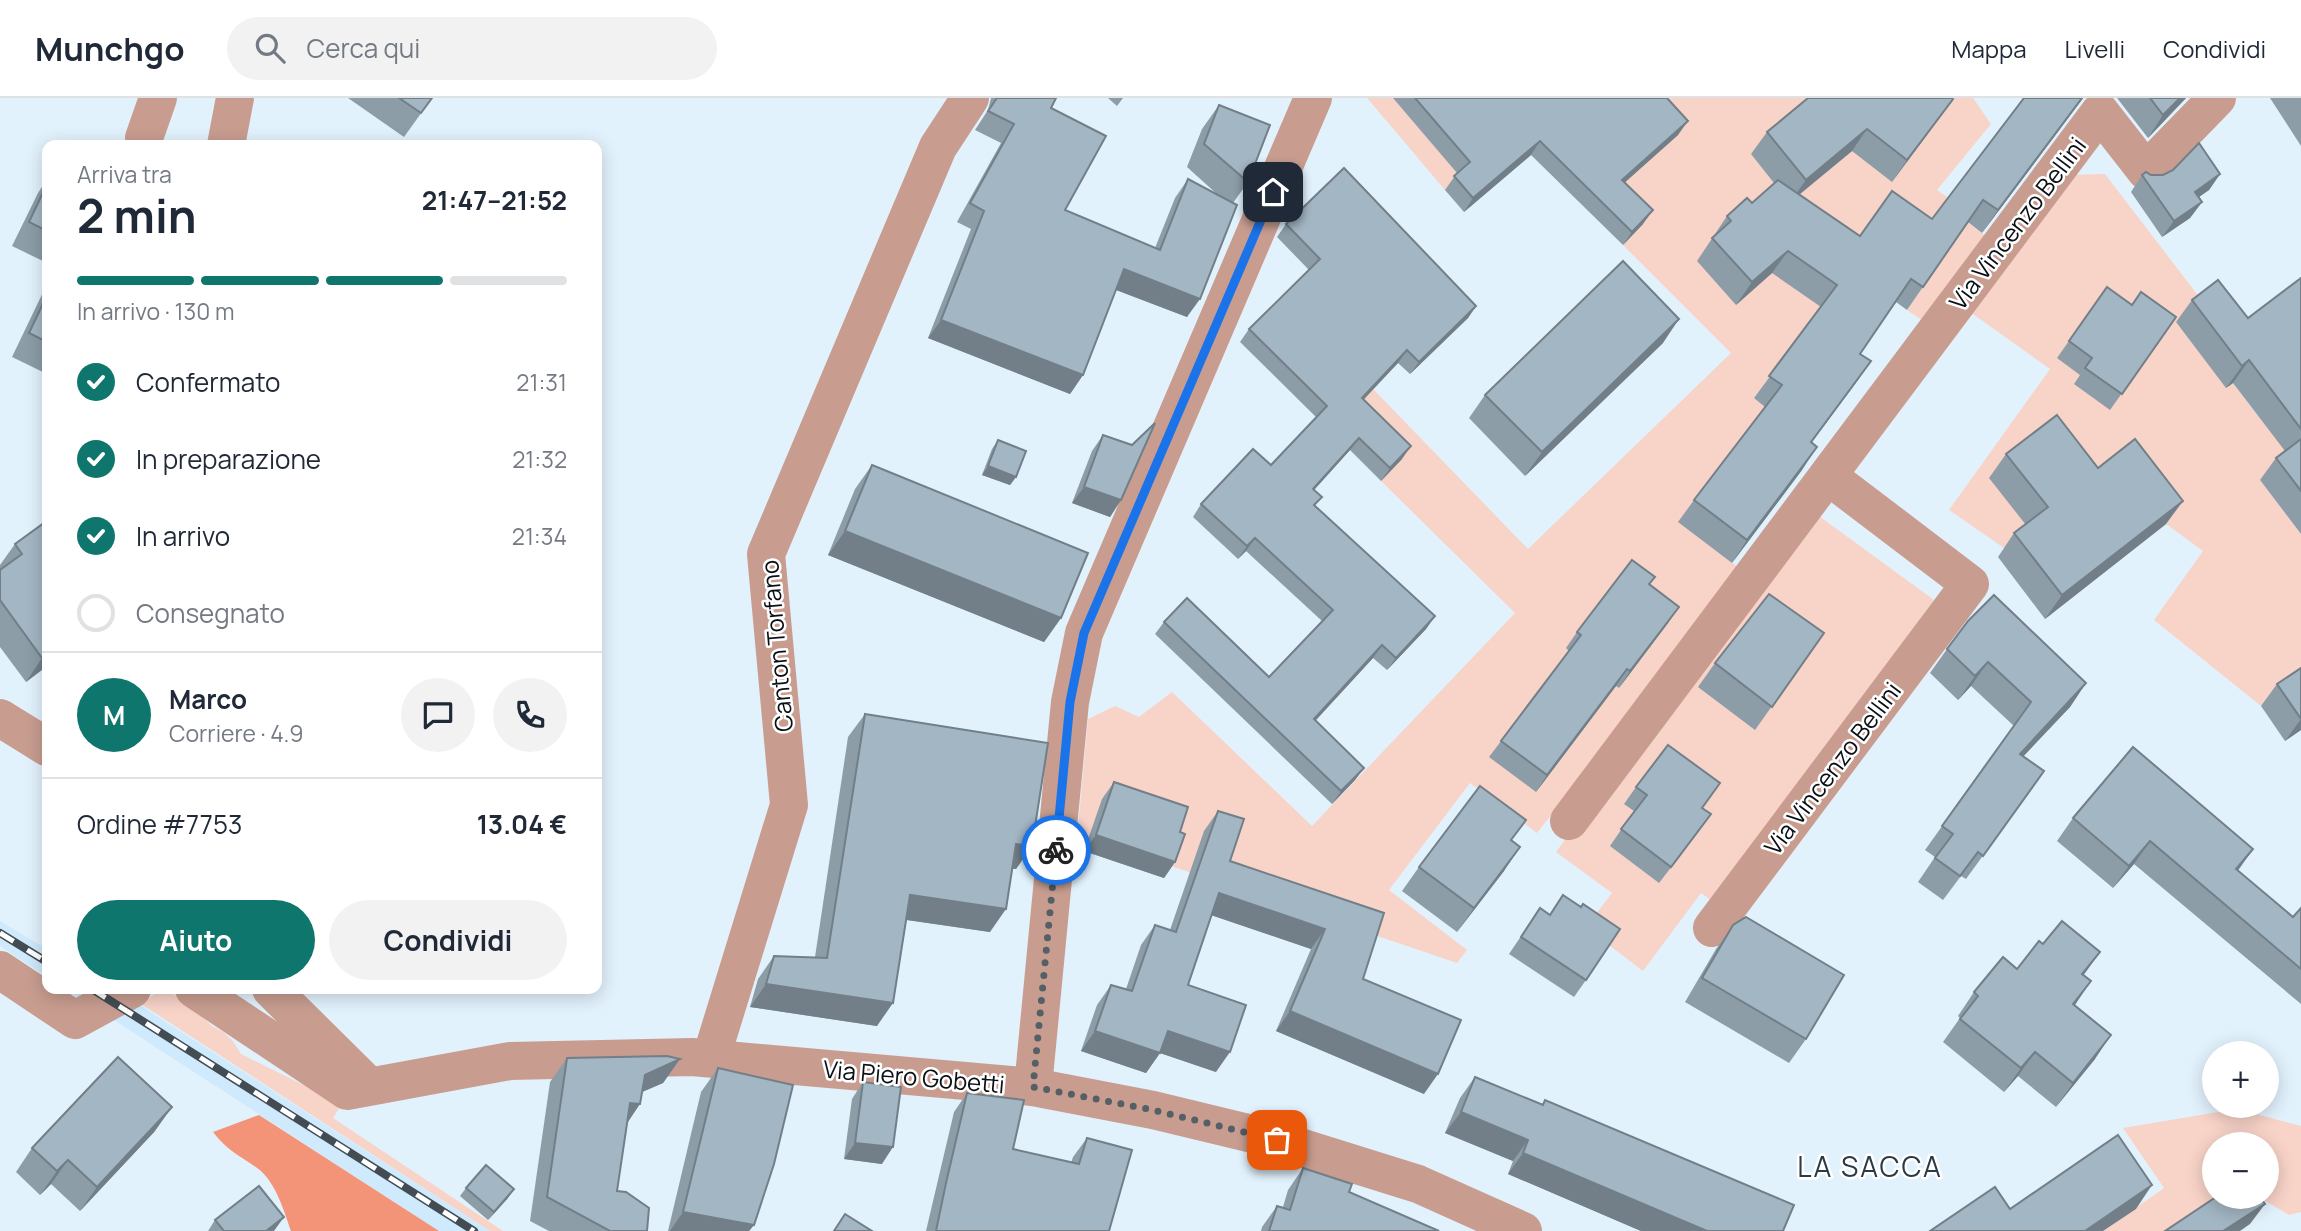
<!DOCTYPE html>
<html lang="it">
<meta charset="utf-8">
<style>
:root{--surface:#fff;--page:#f2f2f3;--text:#1f2937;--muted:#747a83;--line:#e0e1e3;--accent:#0f766e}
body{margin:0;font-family:Manrope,sans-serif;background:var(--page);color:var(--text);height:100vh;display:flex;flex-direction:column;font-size:26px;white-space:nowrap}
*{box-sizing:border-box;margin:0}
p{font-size:23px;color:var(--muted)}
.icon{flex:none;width:38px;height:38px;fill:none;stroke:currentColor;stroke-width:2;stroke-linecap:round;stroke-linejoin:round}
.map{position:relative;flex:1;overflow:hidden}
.drawer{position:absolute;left:42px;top:42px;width:560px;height:854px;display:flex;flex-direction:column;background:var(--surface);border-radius:14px;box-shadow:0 4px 18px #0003}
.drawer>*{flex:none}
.buttons{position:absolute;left:2202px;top:943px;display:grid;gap:14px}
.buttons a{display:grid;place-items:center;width:77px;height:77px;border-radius:50%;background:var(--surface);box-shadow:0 4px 18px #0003;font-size:35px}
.pin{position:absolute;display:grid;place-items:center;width:60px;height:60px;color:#fff;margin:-30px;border-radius:14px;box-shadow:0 4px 10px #0006}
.courier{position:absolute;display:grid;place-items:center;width:70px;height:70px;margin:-35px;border:5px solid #1a73e8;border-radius:50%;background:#fff;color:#222;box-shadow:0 2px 9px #0007}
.headline em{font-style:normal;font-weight:700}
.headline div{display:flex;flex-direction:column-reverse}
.headline{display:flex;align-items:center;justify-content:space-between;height:119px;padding:0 35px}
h1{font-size:46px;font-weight:700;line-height:52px}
.bar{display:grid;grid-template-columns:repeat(4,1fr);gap:10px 7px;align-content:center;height:84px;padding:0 35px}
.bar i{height:9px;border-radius:5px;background:var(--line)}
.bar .current{background:var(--accent)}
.bar p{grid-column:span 4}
.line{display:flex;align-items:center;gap:18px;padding:0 35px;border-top:2px solid var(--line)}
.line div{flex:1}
.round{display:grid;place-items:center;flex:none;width:74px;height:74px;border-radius:37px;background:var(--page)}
ol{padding:0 35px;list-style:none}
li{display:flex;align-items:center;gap:21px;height:77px}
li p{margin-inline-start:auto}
li .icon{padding:7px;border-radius:50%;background:var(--accent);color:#fff;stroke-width:4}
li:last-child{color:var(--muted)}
li i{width:38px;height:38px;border:4px solid var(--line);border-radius:50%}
.cta{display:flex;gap:14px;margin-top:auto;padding:14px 35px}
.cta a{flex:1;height:80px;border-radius:42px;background:var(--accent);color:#fff;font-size:28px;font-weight:700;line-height:80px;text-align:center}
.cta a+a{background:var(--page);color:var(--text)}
header{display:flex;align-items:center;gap:42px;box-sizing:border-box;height:98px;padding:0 35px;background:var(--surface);border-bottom:2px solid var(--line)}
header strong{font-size:33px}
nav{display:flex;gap:38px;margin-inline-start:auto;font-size:24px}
.search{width:490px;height:63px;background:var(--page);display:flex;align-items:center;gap:18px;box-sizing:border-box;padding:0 24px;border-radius:38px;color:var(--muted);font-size:26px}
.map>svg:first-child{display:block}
</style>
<header>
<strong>Munchgo</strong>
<div class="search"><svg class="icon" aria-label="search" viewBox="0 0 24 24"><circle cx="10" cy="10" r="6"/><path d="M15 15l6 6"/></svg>Cerca qui</div>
<nav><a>Mappa</a><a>Livelli</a><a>Condividi</a></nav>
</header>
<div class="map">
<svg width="2301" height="1133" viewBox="0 0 2301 1133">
<rect width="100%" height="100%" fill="#e2f2fd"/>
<g fill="#ceeafc">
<path d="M0,823l47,28v28l-47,-31z"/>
<path d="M66,891h49l375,242h-51z"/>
</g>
<g fill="#f8d3c8">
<path d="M1367,0h606l18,26 -54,66 13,9 -5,6 42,32 -61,86 -19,-13 35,-51 -121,48 -67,91 12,9 -87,115 64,49 -206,262 -67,-50 -81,107 78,60 -10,13 -289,-98 -65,-66 -19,52 -8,-2 12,-130 27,-13 24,11 33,-25 140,134 203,-213 -134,-132 -28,-70 20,-22 155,160 203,-196 -108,-108 20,-22 -125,-123 -32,54 -41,36z"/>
<path d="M2105,76l98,128 -27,20 50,65 7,-4 24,32 44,34 -41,31 41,54v145l-40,27 -107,-86 49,-69 -37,-27 -48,-61 -111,87 -58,-40 101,-141 -80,-57 98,-137z"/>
<path d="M1808,410l126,92 -220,302 -13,-9 -58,78 -34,-26 -20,-22 23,-30 -56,-41z"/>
<path d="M169,894l14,7 29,27 11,6 10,9 8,13 101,50 -9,14 170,113h-13l-349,-227 15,-11z"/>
<path d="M2236,1011l65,17v86l-12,3 -30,-18h7v-53h-52v53h18l-50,34h-79l61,-43 -41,-60z"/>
</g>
<path fill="#f39378" d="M259,1017l180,116h-148c-7,-20 -14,-45 -30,-60 -18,-14 -33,-19 -48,-39z"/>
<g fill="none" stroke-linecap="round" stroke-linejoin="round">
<g stroke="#c89d90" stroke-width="38">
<path d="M144,40l14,-40"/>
<path d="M226,47l9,-47"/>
<path d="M0,620l47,29"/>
<path d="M1569,723l531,-709 46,59 71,-73"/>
<path d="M1712,830l258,-344 -142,-108"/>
<path d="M0,872l75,50 57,-31"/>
<path d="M194,891l153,102 163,-30 182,-4 341,30 120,23 124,30 141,44 105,47"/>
<path d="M271,891l95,94"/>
<path d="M711,960l78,-253 -23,-251 172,-407 32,-49"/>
<path d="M1033,989l37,-385 14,-69 229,-535"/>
</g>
<defs>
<g id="rail">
<path d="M0,835l47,29"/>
<path d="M92,891l382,242"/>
</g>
</defs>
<use href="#rail" stroke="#434c53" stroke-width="8"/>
<use href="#rail" stroke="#fff" stroke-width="5" stroke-dasharray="16" stroke-linecap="butt"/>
</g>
<g fill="#8c9da8">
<path d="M348,0h84l-28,39z"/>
<path d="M991,0h65l-5,10 14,102 90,38 20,-50 13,-19 30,16 -31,-28 15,-38 17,-24 29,77 -15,21 -46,114 -71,-27 -33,85 -13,19 -142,-56 43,-109 -14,-7 44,-79 -26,-13 13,-20z"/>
<path d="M1108,0h15l-6,8z"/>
<path d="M1393,0h274l11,37 -53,47 18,42 -20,21 -92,-90 -67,57 -19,-22 12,-17z"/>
<path d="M2024,0h59l-101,135 -14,-11 -61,88 -11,-8 -36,52 11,7 -60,82 -9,27 -70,93 -54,-41 16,-22 71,-93 -11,-9 67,-91 -49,-34 -36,32 -39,-44 30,-45 25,-13 22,-20 -23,-29 16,-22 170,-11 -45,61 -40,-31 -53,44 61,41 72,-17z"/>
<path d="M2117,0h69l-38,40z"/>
<path d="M2270,0h31v48z"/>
<path d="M2220,76l-11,16 -10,7 3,5 -12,16 -28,19 -31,-45 11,-17z"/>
<path d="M47,81v84l-35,-17 26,-53z"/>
<path d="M1286,126l190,82 -8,12 -58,56 -12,-11 -35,36 39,60 -21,22 -31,-31 -36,40 1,16 120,110 -9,13 -39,41 -14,-12 -58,63 49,47 -9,12 -23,24 -177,-170 9,-12 105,55 53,-56 -76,-70 -8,8 -45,-42 8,-13 70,-39 45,-48 -76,-75 9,-13 60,-59 -32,-33z"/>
<path d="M2301,180v256l-41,-54 16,-22 9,-7 -52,-68 -7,5 -50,-66 16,-22 56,18z"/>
<path d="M47,186v90l-35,-17z"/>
<path d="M2107,189l25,18 44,12 -66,93 -36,-26 6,-9 -23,-17z"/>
<path d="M1663,245l-138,133 -56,-58 16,-23z"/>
<path d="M1103,337l29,10 -11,55 -11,17 -38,-14 20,-52z"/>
<path d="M998,342l18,37 -6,8 -28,-10 10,-26z"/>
<path d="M2006,356l160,70 -121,95 -47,-62 16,-24 12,-8 -37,-47z"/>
<path d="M872,367l189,153 -17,24 -216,-87 27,-66z"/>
<path d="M44,425l3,143 -21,16 -26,-35v-82l15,-21z"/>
<path d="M1650,486l18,39 -49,65 -3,-2 -80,106 -47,-35 80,-106 -3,-3 11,-16z"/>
<path d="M1824,535l-69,97 -57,-43 17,-24z"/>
<path d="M1947,551l139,34 -16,24 -47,49 4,39 -61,84 -5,-3 -18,24 -25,-18 17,-25 -10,-7 89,-124 -43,-40 -13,14 -28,-27z"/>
<path d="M2301,570v62l-16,11 -24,-35 16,-22z"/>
<path d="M865,616l167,132 -16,23h-4l-22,63 -84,-12 -29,106 -127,-19 8,-28 16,-23 41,1 33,-220z"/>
<path d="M2133,649l105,124 55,46 8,-9v96l-167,-140 -21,24 -56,-47 16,-23z"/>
<path d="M1114,684l66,50 -5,30 -11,16 -80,-27 18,-52z"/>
<path d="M1636,689l66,21 9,6 -52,69 -49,-37 24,-35 -10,-7z"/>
<path d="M1218,713l12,50 154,52 -21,66 61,115 -148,-63 35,-82 -100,-34 -23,70 28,87 -56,-19 -14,20 -65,-22 16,-46 14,-20 15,4 15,-44 14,-20 15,5 34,-99z"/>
<path d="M1512,742l-8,31 -47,61 -55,-41 17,-24z"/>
<path d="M1540,810l46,72 -12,17 -65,-43z"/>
<path d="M1733,827l73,114 -17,24 -104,-61 31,-53z"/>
<path d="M2017,871l67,6 -10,30 21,54 -39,48 -38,-31 -14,16 -61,-50 17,-24 -2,-2 16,-24z"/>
<path d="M567,960l113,1 -17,24 -21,9 -15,31 -10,68 30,40h-98l-19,-10 20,-139z"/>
<path d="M718,970l36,157 -5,6h-81l33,-139z"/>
<path d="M1475,979l67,27 3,-4 238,131h-142l-133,-57 5,-13 -68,-28 15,-35z"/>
<path d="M863,984l19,82 -38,-5 8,-60z"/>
<path d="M967,995l46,56 58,14 2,-6 14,-19 22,93h-183l28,-119z"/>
<path d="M155,1033l-75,80 -29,-27 -11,11 -24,-23 16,-24z"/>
<path d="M1303,1070l46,24 90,39h-178l1,-4 15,-21 6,1 5,-17z"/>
<path d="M466,1090l42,10 -20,22 -28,-24z"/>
<path d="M215,1122l59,11h-66z"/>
</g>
<g fill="#727f88">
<path d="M2082,0h1l-101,135 16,-23z"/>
<path d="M2180,0h6l-38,40 15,-23z"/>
<path d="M1953,1l-16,22 -45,61 15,-22z"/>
<path d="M1688,23l-10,14 -65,58 9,-13z"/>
<path d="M1867,31l-15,22 -62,51 16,-22z"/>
<path d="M1540,43l-9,14 -67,57 9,-14z"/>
<path d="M2220,76l-11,16 -26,18 12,-16z"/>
<path d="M2202,104l-12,16 -28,19 12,-16z"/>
<path d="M1653,112l-10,14 -20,21 9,-13z"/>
<path d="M1788,153l-16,22 -36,32 16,-23z"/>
<path d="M1124,171l76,30 -13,18 -76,-29z"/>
<path d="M1476,208l-8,12 -58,56 9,-12z"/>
<path d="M1679,221l-16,24 -138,133 17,-24z"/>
<path d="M941,222l142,55 -13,19 -142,-56z"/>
<path d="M1407,252l-9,13 -45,48 9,-13z"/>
<path d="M2249,262l-16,23 -7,5 16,-22z"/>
<path d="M1871,263l-16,23 -60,81 16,-23z"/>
<path d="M1359,340l-9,12 -46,51 9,-12z"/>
<path d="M1411,348l-9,13 -21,22 9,-13z"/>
<path d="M1817,349l-15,23 -70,93 15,-23z"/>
<path d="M988,368l28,11 -6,8 -28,-10z"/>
<path d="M1084,389l37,13 -11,17 -38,-14z"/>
<path d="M2183,403l-17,23 -121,95 17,-24z"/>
<path d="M845,433l216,87 -17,24 -216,-87z"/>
<path d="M1255,440l-9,13 -8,8 9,-13z"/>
<path d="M1679,509l-11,16 -49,65 11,-17z"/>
<path d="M1435,518l-9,13 -39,41 9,-12z"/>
<path d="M1382,547l-9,13 -68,74 9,-13z"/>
<path d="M47,556v12l-21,16 16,-24z"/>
<path d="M1988,564l-17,24 -13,14 17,-24z"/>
<path d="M1627,571l-11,17 -80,106 11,-17z"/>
<path d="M2086,585l-16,24 -67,71 17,-24z"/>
<path d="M2301,621v11l-16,11z"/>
<path d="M1364,670l-9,12 -23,24 9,-13z"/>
<path d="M1711,716l-12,17 -40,52 12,-16z"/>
<path d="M1096,737l79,27 -11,16 -80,-27z"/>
<path d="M2150,743l-16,23 -21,24 16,-22z"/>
<path d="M1016,746l16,2 -16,23 -16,-2z"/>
<path d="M1520,749l-16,24 -47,61 17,-24z"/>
<path d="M2253,751l-16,23 -1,-3z"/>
<path d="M1219,795l106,36 -14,20 -106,-36z"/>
<path d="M910,797l96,14 -16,23 -96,-14z"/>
<path d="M2100,854l-17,24 -1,-2z"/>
<path d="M2091,883l-16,24 -2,-1z"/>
<path d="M766,886l127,19 -16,23 -127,-19z"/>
<path d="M1290,913l148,63 -14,20 -148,-63z"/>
<path d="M1095,933h73l62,21 -14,20 -56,-19 -14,20 -65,-22z"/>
<path d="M2111,937l-16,24 -39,48 17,-24z"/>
<path d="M2035,954l-17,24 -14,16 17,-24z"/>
<path d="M680,961l-17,24 -35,15 17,-23z"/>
<path d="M630,1005l10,1 -16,24z"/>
<path d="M172,1009l-17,24 -75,80 17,-24z"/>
<path d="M1461,1014l67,28 -15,21 -68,-28z"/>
<path d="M855,1045l38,4 -11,17 -38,-5z"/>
<path d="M1523,1055l184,78h-66l-133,-57z"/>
<path d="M68,1062l-17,24 -11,11 17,-24z"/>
<path d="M2152,1087l-16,24 -33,22h-18z"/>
<path d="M514,1091l-6,9 -20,22 6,-8z"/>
<path d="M2265,1106l-15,20 -10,7h-17z"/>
<path d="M683,1114l71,13 -5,6h-79z"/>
<path d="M284,1119l-10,14h-8z"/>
</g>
<g fill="#a3b6c3" stroke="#727f88" stroke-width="2">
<path d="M399,0h33l-11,15z"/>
<path d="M997,0h59l-5,10 55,28 -41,74 95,40 28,-71 49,26 -37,94 -76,-30 -41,106 -142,-55 43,-109 -14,-8 44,-79 -26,-13z"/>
<path d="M1415,0h252l21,23 -66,59 31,30 -21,22 -92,-91 -67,57 -19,-22 16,-14z"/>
<path d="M1808,0h144l1,1 -46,61 -40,-31 -61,51 -39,-48z"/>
<path d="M2024,0h58l-84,112 -15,-10 -60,87 -12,-8 -51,75 11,7 -60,81 6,5 -70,93 -53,-40 88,-115 -13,-9 68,-91 -49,-34 -36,31 -40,-44 19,-17 -4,-5 20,-18 5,5 26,-23 82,56 32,-45 40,28z"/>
<path d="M2150,0h30l-17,17z"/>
<path d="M1219,7l51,20 -22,57 -44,-38z"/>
<path d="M2199,45l21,31 -25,18 7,10 -28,19 -32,-46 4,-3 5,3h12l10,-5z"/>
<path d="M1344,70l132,138 -57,56 -12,-12 -45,48 49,48 -21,22 -31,-30 -46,51 9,8 -8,8 121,111 -39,42 -14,-13 -68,74 50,49 -23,23 -177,-169 23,-24 82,79 64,-67 -78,-72 -8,8 -46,-42 52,-55 18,16 56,-59 -78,-77 71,-70 -34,-35z"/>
<path d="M47,86v47l-18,-9z"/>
<path d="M1623,163l56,58 -137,133 -57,-57z"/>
<path d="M2301,180v151l-52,-69 -7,6 -50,-66 26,-20 30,38z"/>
<path d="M2107,189l25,18 9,-13 35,25 -54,77 -37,-26 7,-10 -23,-17z"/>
<path d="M47,197v47l-18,-9z"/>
<path d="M2057,317l41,53 37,-29 48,62 -121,94 -48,-62 34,-26 -42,-53z"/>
<path d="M1155,325l-34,77 -37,-13 19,-52 29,10z"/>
<path d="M2301,341v52l-25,-33z"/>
<path d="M998,342l28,11 -10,26 -28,-11z"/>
<path d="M872,367l216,88 -27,65 -216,-87z"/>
<path d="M44,425l3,4v127l-5,4 -42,-58v-30l22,-16 -7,-10z"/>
<path d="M1632,462l23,17 -6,7 30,23 -49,64 -3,-2 -80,106 -46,-34 80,-106 -4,-3z"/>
<path d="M1769,496l55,39 -52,74 -57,-44z"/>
<path d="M1994,497l92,88 -66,71 24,17 -61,85 -5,-4 -18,24 -25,-18 18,-24 -11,-8 89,-124 -43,-40 -13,14 -28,-27 21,-28z"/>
<path d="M2301,570v51l-24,-35z"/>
<path d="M865,616l183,29 -16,103 -16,-2 -10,65 -96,-14 -17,108 -127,-19 8,-28 53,2z"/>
<path d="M1668,647l52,38 -18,25 9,6 -40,53 -50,-38 26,-34 -11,-8z"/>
<path d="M2133,649l120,102 -17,20 57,48 8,-9v61l-151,-128 -21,25 -56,-48z"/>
<path d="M1114,684l74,25 -8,25 5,2 -10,28 -79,-27z"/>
<path d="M1480,688l46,34 -15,20 9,7 -46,61 -55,-41z"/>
<path d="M1218,713l26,8 -14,42 154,52 -21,66 98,41 -23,54 -148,-63 35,-82 -106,-36 -31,92 58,20 -16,47 -62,-21 -8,22 -65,-22 16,-46 21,6 23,-66 21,7z"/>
<path d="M1563,797l18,12 2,-3 37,25 -34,51 -65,-43 19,-29 10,7z"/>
<path d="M1746,819l98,58 -38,64 -104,-61 31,-53z"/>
<path d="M2062,823l38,31 -18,22 9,7 -18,23 38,31 -38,48 -38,-31 -14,16 -61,-49 18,-23 -4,-4 29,-35 14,12 22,-28 4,3z"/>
<path d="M667,958l13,3 -35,16 -5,29 -10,-1 -13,88 9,1 23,16 -2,23h-37l-63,-34 20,-139z"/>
<path d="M118,959l54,50 -75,80 -29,-27 -11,11 -25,-23z"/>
<path d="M718,970l75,17 -19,79 -20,61 -71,-13z"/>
<path d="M1475,979l68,28 2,-5 249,105 -11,26h-76l-184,-78 5,-13 -67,-28z"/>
<path d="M863,984l38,5 -8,60 -38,-4z"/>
<path d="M967,995l57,7 -11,49 66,15 8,-26 45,12 -23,81h-173l10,-48z"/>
<path d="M2118,1037l34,50 -67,46h-155l65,-44 15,22z"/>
<path d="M486,1067l28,24 -20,23 -28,-24z"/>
<path d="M1303,1070l49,16 -3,8 90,39h-170l8,-25 13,4z"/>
<path d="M259,1088l25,31 -18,14h-42l-9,-11z"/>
<path d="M2216,1099h44l5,7 -42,27h-58z"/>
<path d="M845,1116l27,17h-38z"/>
</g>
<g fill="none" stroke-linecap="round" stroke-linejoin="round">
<path stroke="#555f66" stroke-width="7" stroke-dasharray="0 12.6" d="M1056,752l-23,237 120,23 124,30"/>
<path stroke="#1a73e8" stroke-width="9" d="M1056,752l14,-148 14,-69 189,-441"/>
</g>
<g text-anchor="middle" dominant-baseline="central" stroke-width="5" stroke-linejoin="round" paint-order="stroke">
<g font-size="24" fill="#091015" stroke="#fff">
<text transform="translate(2017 125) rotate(-53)">Via Vincenzo Bellini</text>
<text transform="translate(776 548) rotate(-95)">Canton Torfano</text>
<text transform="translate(1832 670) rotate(-53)">Via Vincenzo Bellini</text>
<text transform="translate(914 978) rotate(5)">Via Piero Gobetti</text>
</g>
<g font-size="28" letter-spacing="2" fill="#2a3b45" stroke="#fff">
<text x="1870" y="1068">LA SACCA</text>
</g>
</g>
</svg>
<div class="buttons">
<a>+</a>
<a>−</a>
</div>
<div class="pin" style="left:1277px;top:1042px;background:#ea580c"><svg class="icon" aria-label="bag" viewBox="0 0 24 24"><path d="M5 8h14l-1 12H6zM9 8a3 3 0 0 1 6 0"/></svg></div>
<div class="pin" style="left:1273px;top:94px;background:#1f2937"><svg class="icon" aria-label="home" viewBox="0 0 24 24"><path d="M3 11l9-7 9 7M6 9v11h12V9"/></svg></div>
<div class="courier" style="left:1056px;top:752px"><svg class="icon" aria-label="bike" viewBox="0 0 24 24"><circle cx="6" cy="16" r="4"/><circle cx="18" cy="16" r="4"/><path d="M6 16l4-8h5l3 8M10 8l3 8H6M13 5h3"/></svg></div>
<section class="drawer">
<div class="headline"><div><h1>2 min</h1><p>Arriva tra</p></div><em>21:47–21:52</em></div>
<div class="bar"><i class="current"></i><i class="current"></i><i class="current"></i><i></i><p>In arrivo · 130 m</p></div>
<ol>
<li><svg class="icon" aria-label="check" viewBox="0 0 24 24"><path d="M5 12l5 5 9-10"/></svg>Confermato<p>21:31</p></li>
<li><svg class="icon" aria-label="check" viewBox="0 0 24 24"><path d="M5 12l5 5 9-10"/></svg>In preparazione<p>21:32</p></li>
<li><svg class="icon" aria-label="check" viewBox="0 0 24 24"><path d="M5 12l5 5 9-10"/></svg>In arrivo<p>21:34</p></li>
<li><i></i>Consegnato</li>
</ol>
<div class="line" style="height:126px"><b class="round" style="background:var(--accent);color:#fff">M</b><div><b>Marco</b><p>Corriere · 4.9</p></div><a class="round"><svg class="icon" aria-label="chat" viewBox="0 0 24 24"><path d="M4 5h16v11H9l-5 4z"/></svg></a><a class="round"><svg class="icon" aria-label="phone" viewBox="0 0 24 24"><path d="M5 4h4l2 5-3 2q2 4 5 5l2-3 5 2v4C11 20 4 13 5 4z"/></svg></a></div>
<div class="line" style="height:91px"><div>Ordine #7753</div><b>13.04 €</b></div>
<div class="cta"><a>Aiuto</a><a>Condividi</a></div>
</section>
</div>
